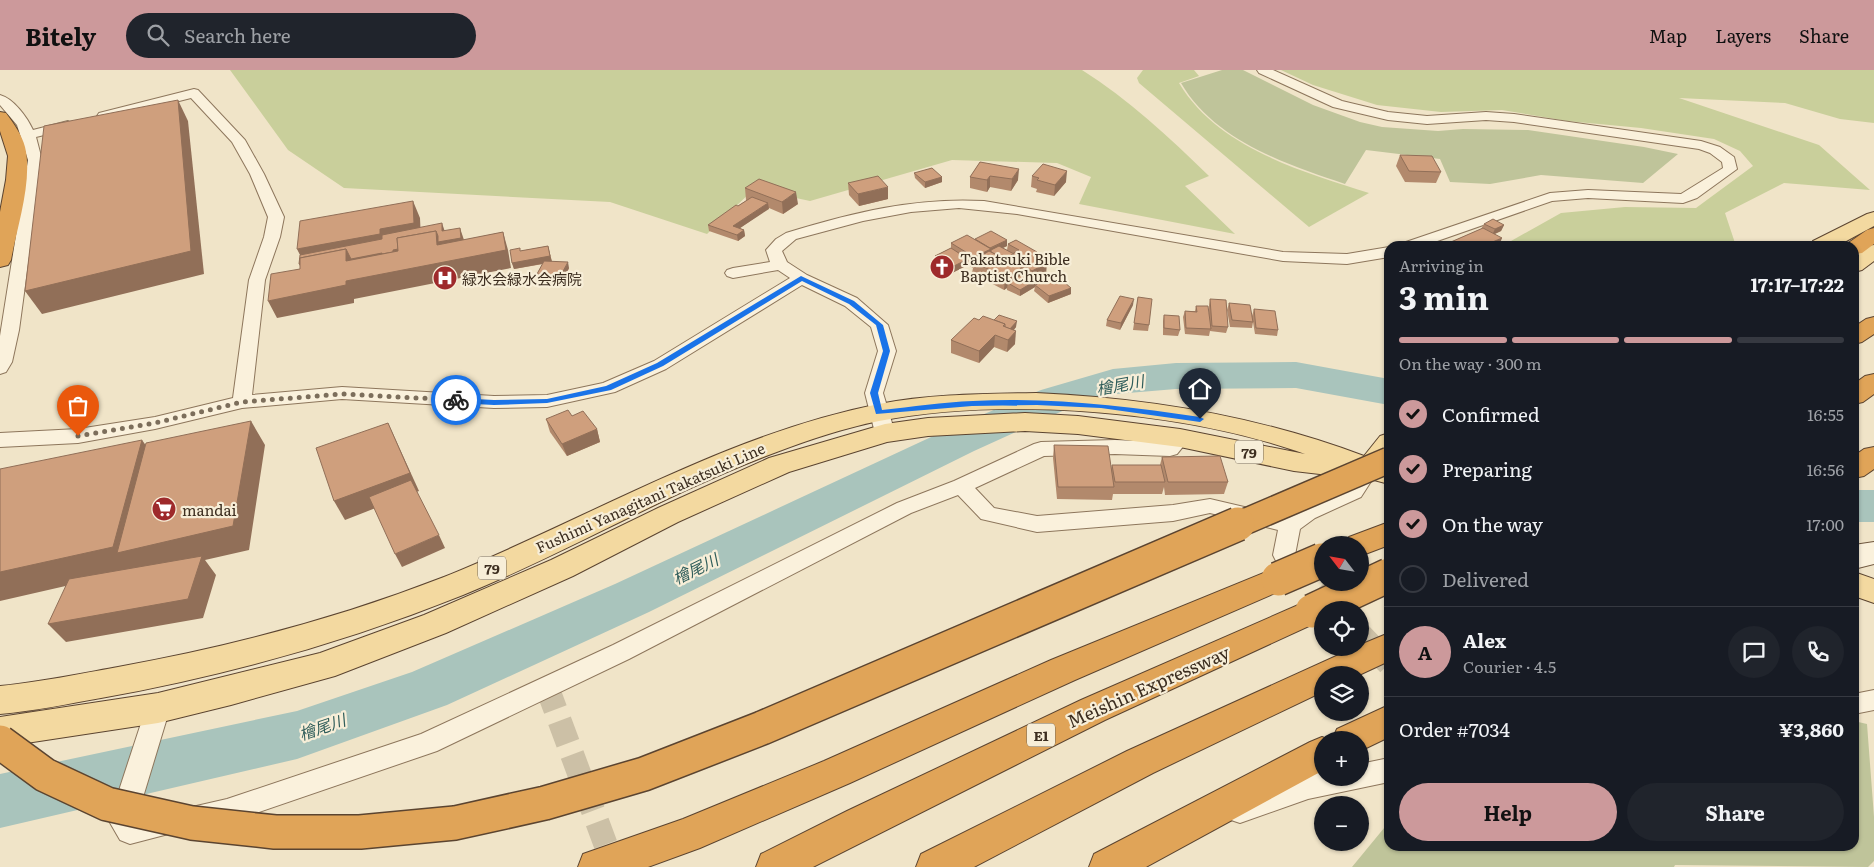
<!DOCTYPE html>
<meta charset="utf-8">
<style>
:root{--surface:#171b24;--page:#20242c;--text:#f1f3f6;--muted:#9ea1a6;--line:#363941;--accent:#cc999b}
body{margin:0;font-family:Literata,"Noto Sans JP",serif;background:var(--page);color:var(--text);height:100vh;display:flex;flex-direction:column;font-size:19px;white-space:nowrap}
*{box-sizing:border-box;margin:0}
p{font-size:16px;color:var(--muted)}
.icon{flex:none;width:28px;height:28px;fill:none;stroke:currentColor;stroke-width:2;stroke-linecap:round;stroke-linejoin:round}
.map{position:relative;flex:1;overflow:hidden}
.sheet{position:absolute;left:1384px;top:171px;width:475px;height:610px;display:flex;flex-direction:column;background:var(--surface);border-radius:15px;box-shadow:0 1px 4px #0004}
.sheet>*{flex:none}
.needle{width:32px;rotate:301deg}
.buttons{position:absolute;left:1314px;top:466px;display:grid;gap:10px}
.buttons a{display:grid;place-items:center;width:55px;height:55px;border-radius:50%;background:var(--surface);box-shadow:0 1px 4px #0004;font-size:25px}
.pin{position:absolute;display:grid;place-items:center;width:42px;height:42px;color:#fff;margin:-51px -21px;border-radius:50% 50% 50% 0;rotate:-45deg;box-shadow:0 0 5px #0007}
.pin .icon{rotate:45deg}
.courier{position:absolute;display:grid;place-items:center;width:50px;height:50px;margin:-25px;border:4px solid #1a73e8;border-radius:50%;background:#fff;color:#222;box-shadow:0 1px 6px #0007}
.overview em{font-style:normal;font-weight:700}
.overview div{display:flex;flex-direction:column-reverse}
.overview{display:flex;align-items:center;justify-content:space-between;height:85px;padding:0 15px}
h1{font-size:32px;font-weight:700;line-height:38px}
.bar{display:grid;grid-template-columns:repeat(4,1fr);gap:8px 5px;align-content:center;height:60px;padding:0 15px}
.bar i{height:6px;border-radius:4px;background:var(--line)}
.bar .selected{background:var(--accent)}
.bar p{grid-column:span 4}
.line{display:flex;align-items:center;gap:12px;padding:0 15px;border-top:1px solid var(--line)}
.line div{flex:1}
.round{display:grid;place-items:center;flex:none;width:52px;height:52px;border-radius:26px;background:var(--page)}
ol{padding:0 15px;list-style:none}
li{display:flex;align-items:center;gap:15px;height:55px}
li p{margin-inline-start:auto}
li .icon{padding:5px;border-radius:50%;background:var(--accent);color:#111;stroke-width:4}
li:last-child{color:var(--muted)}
li i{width:28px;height:28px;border:2px solid var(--line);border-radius:50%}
.primary-button{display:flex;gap:10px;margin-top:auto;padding:10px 15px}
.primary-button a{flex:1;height:58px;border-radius:30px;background:var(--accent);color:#111;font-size:20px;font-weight:700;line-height:58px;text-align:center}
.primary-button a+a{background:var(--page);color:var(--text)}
header{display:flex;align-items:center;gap:30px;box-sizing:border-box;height:70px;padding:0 25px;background:var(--accent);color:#111}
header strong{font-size:24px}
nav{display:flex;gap:28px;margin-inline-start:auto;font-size:18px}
.search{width:350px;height:45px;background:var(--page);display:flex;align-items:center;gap:12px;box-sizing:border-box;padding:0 18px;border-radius:28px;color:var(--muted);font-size:19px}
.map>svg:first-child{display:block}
</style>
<header>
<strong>Bitely</strong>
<div class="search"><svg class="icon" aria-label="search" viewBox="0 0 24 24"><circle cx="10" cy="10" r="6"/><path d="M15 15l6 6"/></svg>Search here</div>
<nav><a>Map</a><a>Layers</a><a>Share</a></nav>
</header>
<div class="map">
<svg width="1874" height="797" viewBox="0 0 1874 797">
<rect width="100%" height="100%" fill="#f0e4c8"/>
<g fill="#c9cf9b">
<path d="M230,0h852c46,29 87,67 127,106l-24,10 50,48 -156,-30 12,-27 -34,-14 -105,-3 -142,41 -56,-12 -47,45 -97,-32 -266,-14 -56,-38z"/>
<path d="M1143,0h51l5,6 -20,7c39,65 122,88 190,110l-60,34 -170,-144 -2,-5z"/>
<path d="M1281,0h593v53l-34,-4 -55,-16 -106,-5 140,47 51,45 -86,-7 -59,30 11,33h-221l-4,-5 50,-28 64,-6 71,1 57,-42 -13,-15 -26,-12 -73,-11 -74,-7 -65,-11 -61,2 -64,-7 -64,-20z"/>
</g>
<g fill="#bfc49a">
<path d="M1222,0h21l70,35 47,17 22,5 56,4 25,-2 65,1 116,17 34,7 -35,29 -102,-8 -51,9 -40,-2 -10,-23 -74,-9 -21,34c-60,-20 -131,-44 -164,-101z"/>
<path d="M1854,651l13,3 7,93v44l-6,6 -193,-2 -1,2h-322l37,-45v24h465z"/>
</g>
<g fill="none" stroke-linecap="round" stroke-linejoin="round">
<g fill="#a9c4bc" fill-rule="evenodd">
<path d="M1296,292l93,17v26l-93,-17 -120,1 -60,5 -47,14 -95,43 -325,161 -202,93 -150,54 -297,69v-54l297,-63 115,-39 203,-88 329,-153 97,-41 72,-21 63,-6z"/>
<rect x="1854" y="420" width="20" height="32"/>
</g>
<g stroke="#ccc0a6" stroke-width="24" stroke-dasharray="24 12" stroke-linecap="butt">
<path d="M1292,494l44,45"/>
<path d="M1360,564l29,30"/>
<path d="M547,617l67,180"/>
</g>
<defs>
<g id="minor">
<path d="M1257,0h16l69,31 46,11 39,4 59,-4 28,2 187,27 19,6 14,10 3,12 -40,29 -14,5 -95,-5 -36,3 -129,45h-22l2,-3 147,-50 38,-3 93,4 42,-26 -1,-6 -12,-9 -11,-4 -185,-27 -28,-2 -59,4 -39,-4 -55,-13 -74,-34z"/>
<path d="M194,19l4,1 47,50 19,34 20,43 -4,20 -15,43 -13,115 90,-8 152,9 53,-1 56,-12 51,-22 136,-83 -12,-8 -45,8 -6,-2 -2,-3 2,-3 6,-2 37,-6 -4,-12 10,-11 10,-6c65,-20 129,-36 198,-32l299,51 64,2 42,-7v10l-42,7 -64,-3 -266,-47 -58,-6 -48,4 -48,9 -67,18 -14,12 5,11 20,13 50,23 31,27 8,26 -13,42 12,40 -3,5 -7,1 -7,-1 -3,-5 -10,-40 13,-42 -7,-24 -26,-21 -43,-21 -136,84 -51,23 -68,15 -53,1 -152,-9 -100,9 -87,21 -77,14 -78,4v-14l78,-4 77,-12 78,-19 16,-118 15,-43 4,-20 -18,-43 -18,-32 -41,-44 -87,22 -7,-4 2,-3z"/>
<path d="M0,25c14,4 27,22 33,35l35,-9 7,4 -2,3 -37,9 6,23 -23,170 -7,32 -6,10 -6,2v-38l28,-176 -11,-35 -17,-20z"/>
<path d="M1180,361l7,2 3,5 -13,16 -7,2 -55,-2 -71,2 -69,32 19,20 43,8 136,-11 37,-6 77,18 14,-9 46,-21 15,-23 7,-2 7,2 3,5 -18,28 -46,21 -15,11 -5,26 -3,6 -8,2 -8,-2 -3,-6 5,-25 -68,-17 -37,8 -136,11 -56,-13 -23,-24 -47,18 -282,146 -192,92 -210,72 -25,6 -10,-4 -3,-9 3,-9 35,-8 194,-65 192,-89 284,-142 57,-22 80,-37 7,-2 74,-2 50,2 8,-9z"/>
<path d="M1874,620v20l-20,4v-20z"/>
<path d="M158,627l9,3 3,8 -33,109 29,-7 10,4 4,9 -4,9 -46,12 -10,-4 -11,-19 37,-113 3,-8z"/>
<path d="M1389,688v24l-81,17 -68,24 -9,-3 -4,-9 4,-9 77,-27 14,-3v6h38v-14z"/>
</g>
<path id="secondary" d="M1874,472v22l-20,5v-24z"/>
<g id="primary">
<path d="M1874,142v14l-37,20h-27l3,-5 54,-27z"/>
<path d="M1874,175v16l-12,9 -8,2v-17l12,-9z"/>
<path d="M1036,323c113,5 222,23 328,63l16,-20 9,-3v51l-30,-8 -11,-6 -1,3 -10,3 -43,-5 -114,-24 -102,-13 -53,-3 -97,5 -41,6 -98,30 -111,50 -105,54 -127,57 -111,43 -104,29 -73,18 -158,24v-30l158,-24 162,-40 104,-38 127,-55 107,-52 111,-50 116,-34 43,-6 97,-5 53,3 102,13 125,25c-120,-43 -300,-58 -426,-33 -35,7 -71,19 -105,32 -107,40 -205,99 -311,142 -117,47 -238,81 -362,103 -33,6 -67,13 -101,16v-28c40,-4 79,-12 118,-19 111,-20 221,-49 326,-90 144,-58 280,-142 435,-173 51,-10 105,-10 157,-11z"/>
<path d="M1854,502l20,7v24l-20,-7z"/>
</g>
<g id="motorway">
<path d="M0,42l6,1c8,11 16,22 19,34 8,33 -8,80 -14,113l-3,5 -8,2v-55l6,-32 2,-24 -8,-25z"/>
<path d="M1874,158v16l-12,9 -8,1v-8h-10l23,-16z"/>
<path d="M1874,247v17l-12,8 -8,2v-17l12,-8z"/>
<path d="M1874,304v20l-11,8 -9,2v-20l11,-8z"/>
<path d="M1874,377v22l-10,7 -10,2v-22l10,-7z"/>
<path d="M1389,452v23l-29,11v-11h-16l5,-8z"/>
<path d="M1278,497l11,4 4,8 -4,8 -214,93 -225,103 -150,65 -52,19h-70l5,-13 100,-35 141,-58 227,-101z"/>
<path d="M1312,529l11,3 4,8h-5v10l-217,100 -292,147h-57l5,-13 86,-43 234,-111z"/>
<path d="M1389,563v28l-30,14h-37v17l-169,81 -179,94h-58l5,-13 206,-103 227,-103h6v-3z"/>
<path d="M1389,635v32l-29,14v-11h-28l5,-11z"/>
<path d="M1322,667l7,3h-7v31l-176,96h-57l5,-13 216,-112z"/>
</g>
</defs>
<use href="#minor" stroke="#8d765c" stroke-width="2"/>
<use href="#secondary" stroke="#6f573f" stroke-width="2"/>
<use href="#primary" stroke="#5b4430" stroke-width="2"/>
<use href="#motorway" stroke="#5b4430" stroke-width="2"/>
<use href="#minor" fill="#faf1dc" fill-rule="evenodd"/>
<use href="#secondary" fill="#faf1dc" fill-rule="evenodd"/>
<use href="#primary" fill="#f3d9a0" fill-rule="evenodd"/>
<use href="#motorway" fill="#e0a458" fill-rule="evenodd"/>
<defs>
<path id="motorway-bridge-far1" d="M1235,456l154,-66"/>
<g id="motorway-bridge">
<path d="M1278,509l44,-19"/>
<path d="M1312,541l77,-36"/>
<path d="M0,672l45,33 62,29 85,19 83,9h85l95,-9 90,-20 99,-29 118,-46 476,-204"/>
</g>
</defs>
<use href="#motorway-bridge-far1" stroke="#5b4430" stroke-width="28" stroke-linecap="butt"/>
<use href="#motorway-bridge" stroke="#5b4430" stroke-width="36" stroke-linecap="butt"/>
<use href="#motorway-bridge-far1" stroke="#e0a458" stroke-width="25"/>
<use href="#motorway-bridge" stroke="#e0a458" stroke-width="33"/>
</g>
<g fill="#b2896c">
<path d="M1400,85l41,17 -5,11 -31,-1 -9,-16z"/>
<path d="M980,92l38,18 -7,11 -21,-4 -3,5 -17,-4v-11z"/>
<path d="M914,103l28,4v5l-17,6 -10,-10z"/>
<path d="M1032,106l34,6 -12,14 -18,-4 1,-3 -6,-2z"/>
<path d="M848,113l40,16 -29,7 -10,-11z"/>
<path d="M745,118l53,16 -15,10 -14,-6 -29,20 4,2 1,6 -7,5 -29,-10 -1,-6 39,-25h-1z"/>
<path d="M1484,154l20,1 -3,6 -6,3 4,12h-56l1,-1 37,-16z"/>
<path d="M975,169l32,1v6l-4,2 4,2 1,-6 8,-4 30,35 -11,6v4l36,3v6l-23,9 -14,-12 1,-4 -15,9 -13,-6v-2l-3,2 -32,-17 1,-5 -5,-3 -16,8 -17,-11v-6l16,-8v-5z"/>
<path d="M548,176l4,16 17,6 -6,13h-24l-2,-7 6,-10 -29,5 -2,-6 8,-15v3z"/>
<path d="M1138,227l11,28 -1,6 -15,-1z"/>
<path d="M1210,229l18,28 -2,6 -16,-2 -1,5 -24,-2 -2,-17 2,-6h10l1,-5 13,13v-14z"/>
<path d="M1229,233l23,13 2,-7 24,21 -1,6 -22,-2 -2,-12 -1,6 -22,-1 -3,-17z"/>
<path d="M1133,235l-13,25 -14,-4 1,-6z"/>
<path d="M1164,245l16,15 -2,6 -15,-1v-14z"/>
<path d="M979,250l37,7 -2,3 1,14 -8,8 -13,-5 -15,16 -28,-10v-13z"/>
<path d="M572,346l25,13 3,13 -33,14 -17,-24 -4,-13z"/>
<path d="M1054,375l57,24 1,-4h48l2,-8 66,25 -4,12 -59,1 -1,-8 -2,7h-49l-1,6 -55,-1 -4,-41z"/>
</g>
<g fill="#916f58">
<path d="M178,30l10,21 16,153 -162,40 -17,-23z"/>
<path d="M1019,99l-1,11 -7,11 1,-12z"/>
<path d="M1067,101l-1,11 -12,14 1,-11z"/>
<path d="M990,106v11l-3,5v-12z"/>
<path d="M942,107v5l-17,6v-6z"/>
<path d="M888,117v12l-29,7 -1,-12z"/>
<path d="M796,122l2,12 -15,10 -1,-12z"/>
<path d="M413,131l7,17 1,22 15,-9h6v-8l4,12 14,-7 4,12 39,-8 5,18 3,18 -157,31v4l-77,15 -9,-17 78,-20 -41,-5 -6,-12 5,-1 -7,-14 83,-20z"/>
<path d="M768,133l1,6 -35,23 -1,-6z"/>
<path d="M1504,155l-3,6 -9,4 3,-6z"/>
<path d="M744,160l1,6 -7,5 -1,-6z"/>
<path d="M1502,168l-3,8h-16z"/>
<path d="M1007,170v6l-33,15v-4z"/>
<path d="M548,176l4,16 -38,7 -2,-6z"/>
<path d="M968,189v6l-16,8v-6z"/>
<path d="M568,192l1,6 -6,13 -2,-6z"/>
<path d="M1047,193l-1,12 -15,8 1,-12z"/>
<path d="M1022,198l-1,12 -13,3 -1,5 -3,2 1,-12z"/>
<path d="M1035,211v6l-15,9v-6z"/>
<path d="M1071,218v6l-23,9 1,-7z"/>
<path d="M1134,229l-1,6 -13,25 1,-7z"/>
<path d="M1017,251l-1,6 -7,8v-6z"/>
<path d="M1016,261l-1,13 -8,8 1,-12z"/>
<path d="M995,265l-1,12 -15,16v-12z"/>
<path d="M251,351l14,24 -16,105 -44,10 11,15 -13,43 -137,24 -18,-18 83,-53 -131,30v-29l142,-132 17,24z"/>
<path d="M388,353l31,68 -74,29 -11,-19z"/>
<path d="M597,359l3,13 -33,14 -5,-12z"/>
<path d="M439,465l6,13 -43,19 -7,-13z"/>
</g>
<g fill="#cf9f7d" stroke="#916f58">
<path d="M178,30l13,151 -166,40 19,-165z"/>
<path d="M1400,85l32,1 9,16 -32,-1z"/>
<path d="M980,92l39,7 -7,10 -22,-3 -3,4 -17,-3z"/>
<path d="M1043,94l24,7 -12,14 -18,-5 2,-2 -7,-2z"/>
<path d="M932,98l10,9 -17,5 -11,-9z"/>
<path d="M878,106l10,11 -30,7 -10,-11z"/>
<path d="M759,109l37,13 -14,10 -37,-14z"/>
<path d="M752,127l16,6 -35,23 11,4 -7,5 -29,-10 28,-20 2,1z"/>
<path d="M413,131l1,22 -34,6v5l-83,15 3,-28z"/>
<path d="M1493,149l11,6 -9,4 -11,-5z"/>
<path d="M442,153v8l18,-3 1,10 -23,4v-6l-2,-5 -39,7 1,11 -5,1v2l-11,2v-1l-31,6 -5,-10 -46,9v6h-1l1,-9 82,-16v-4z"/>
<path d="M1483,158l19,10 -19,8h-37l-2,-1z"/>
<path d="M436,161l1,14 66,-13 3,18 -160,31v4l-78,16 3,-27 29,-5v-11l46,-9v12l52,-10 -1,-13z"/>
<path d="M991,161l16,9 -17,8 -15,-9z"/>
<path d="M967,165l24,14 -17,8 -23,-14z"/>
<path d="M1016,170l21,12 10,11 -15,8 -23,-15 10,-6 -11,-6z"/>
<path d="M548,176l2,10 -38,7 -2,-13 10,-2v3z"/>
<path d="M999,176l15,8 -5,2 -1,5 -17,-9v-2z"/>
<path d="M951,178l17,11 -16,8 -17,-11z"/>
<path d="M989,181l33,17 -17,10 -32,-17z"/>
<path d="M544,191l24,1 -7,13 -24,-1z"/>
<path d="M1023,204l12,7 -15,9 -12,-7z"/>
<path d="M1057,206l14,12 -22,8 -14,-11z"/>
<path d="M1120,226l14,3 -13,24 -14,-3z"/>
<path d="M1138,227l14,2 -3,26 -15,-2z"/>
<path d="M1210,229l16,1 2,27 -16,-1z"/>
<path d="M1229,233l21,2 3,17 -21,-2z"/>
<path d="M1196,236h12l3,23 -25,-1 -1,-17 12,1z"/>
<path d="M1254,239l21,2 3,19 -22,-2z"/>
<path d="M999,245l18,6 -7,8 -5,-2v-3l-11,-4z"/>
<path d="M1164,245l15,1 1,14 -16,-2z"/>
<path d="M983,246l22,8 -2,2 13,5 -8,9 -13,-5 -16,16 -28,-11 23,-22 5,2z"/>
<path d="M568,340l4,6 11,-5 14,18 -35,15 -16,-25z"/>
<path d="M251,351l-18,105 -116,27 29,-110z"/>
<path d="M388,353l22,50 -76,28 -18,-53z"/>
<path d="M142,370l-29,107 -113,25v-103z"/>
<path d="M1054,375l54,1 6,41h-56z"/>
<path d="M1220,386l8,26h-60l-6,-25z"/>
<path d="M1112,395h49l4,17h-50z"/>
<path d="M411,410l28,55 -44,19 -26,-57z"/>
<path d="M202,486l-14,43 -140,25 21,-45z"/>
</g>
<path fill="#1a73e8" d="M801,206l53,25 29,24 7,26 -12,42 4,17c30,-3 61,-8 91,-9 78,-4 151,5 227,16l4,2 -4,3 -99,-14 -64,-3 -65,1 -96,8 -6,-21 13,-42 -7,-26 -27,-21 -47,-23 -139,85 -52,24 -64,13 -53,2 -38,-2 -4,-3 4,-2 38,2 53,-1 59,-13 51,-23z"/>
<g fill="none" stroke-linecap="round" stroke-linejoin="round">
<path stroke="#7c6e5b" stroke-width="5" stroke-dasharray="0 9" d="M78,366l77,-13 87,-21 100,-8 114,6"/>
</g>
<defs>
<symbol id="church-disc" viewBox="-11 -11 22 22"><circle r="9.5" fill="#9e2a2b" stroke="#f7eed8"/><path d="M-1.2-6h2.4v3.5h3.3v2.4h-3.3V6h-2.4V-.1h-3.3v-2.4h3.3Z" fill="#fff"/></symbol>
<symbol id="hospital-disc" viewBox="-11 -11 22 22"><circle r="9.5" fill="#9e2a2b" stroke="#f7eed8"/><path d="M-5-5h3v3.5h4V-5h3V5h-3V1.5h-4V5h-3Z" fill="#fff"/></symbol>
<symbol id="supermarket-disc" viewBox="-11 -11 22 22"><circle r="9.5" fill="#9e2a2b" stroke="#f7eed8"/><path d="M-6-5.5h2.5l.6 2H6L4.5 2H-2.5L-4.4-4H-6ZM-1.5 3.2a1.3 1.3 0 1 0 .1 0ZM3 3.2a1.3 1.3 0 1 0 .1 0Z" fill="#fff"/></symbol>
</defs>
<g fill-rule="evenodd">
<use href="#church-disc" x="928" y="183" width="28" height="28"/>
<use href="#hospital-disc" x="431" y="194" width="28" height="28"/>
<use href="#supermarket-disc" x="150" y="425" width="28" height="28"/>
</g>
<g text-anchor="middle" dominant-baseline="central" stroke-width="4.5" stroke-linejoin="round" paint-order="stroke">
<g fill="#f7eed8" stroke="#756857" stroke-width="1">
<rect x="1235" y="370.5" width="28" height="23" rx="4"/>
<rect x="478" y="486.5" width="28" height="23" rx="4"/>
<rect x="1027" y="653.5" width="28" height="23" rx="4"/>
</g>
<g font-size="14" font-weight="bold" fill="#3d2e20">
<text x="1249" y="382">79</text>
<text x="492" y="498">79</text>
<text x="1041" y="665">E1</text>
</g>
<g font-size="15" fill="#3d2e20" stroke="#f7eed8" text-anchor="start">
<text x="960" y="188">Takatsuki Bible<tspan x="960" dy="17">Baptist Church</tspan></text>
<text x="462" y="208">緑水会緑水会病院</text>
<text x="182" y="439">mandai</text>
</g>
<g font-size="15" fill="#3d2e20" stroke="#f7eed8">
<text transform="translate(650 427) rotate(-24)">Fushimi Yanagitani Takatsuki Line</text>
</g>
<g font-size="16" font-style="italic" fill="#2f5d5a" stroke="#f7eed8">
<text transform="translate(1120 314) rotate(-10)">檜尾川</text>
<text transform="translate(695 498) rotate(-26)">檜尾川</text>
<text transform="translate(322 656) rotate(-19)">檜尾川</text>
</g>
<g font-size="18" fill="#3d2e20" stroke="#f7eed8">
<text transform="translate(1148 616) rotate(-24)">Meishin Expressway</text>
</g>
</g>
</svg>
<div class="buttons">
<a><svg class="needle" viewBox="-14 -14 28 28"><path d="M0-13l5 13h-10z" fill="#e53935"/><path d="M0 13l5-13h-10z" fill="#9ea1a6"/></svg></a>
<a><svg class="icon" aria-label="locate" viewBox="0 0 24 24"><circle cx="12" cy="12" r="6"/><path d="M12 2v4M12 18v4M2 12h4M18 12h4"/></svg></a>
<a><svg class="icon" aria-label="layers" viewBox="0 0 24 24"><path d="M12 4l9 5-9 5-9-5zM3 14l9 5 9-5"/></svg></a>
<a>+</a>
<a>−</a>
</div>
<div class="pin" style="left:78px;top:366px;background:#ea580c"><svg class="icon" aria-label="bag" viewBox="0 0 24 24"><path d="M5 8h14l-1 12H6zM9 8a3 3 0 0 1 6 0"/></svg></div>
<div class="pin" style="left:1200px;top:349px;background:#1f2937"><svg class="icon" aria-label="home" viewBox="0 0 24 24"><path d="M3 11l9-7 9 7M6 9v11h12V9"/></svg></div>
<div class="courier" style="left:456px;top:330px"><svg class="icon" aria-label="bike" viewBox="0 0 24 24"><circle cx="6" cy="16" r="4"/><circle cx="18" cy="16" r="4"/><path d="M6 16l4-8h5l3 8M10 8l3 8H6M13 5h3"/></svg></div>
<section class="sheet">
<div class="overview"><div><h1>3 min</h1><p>Arriving in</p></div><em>17:17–17:22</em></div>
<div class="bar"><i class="selected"></i><i class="selected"></i><i class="selected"></i><i></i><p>On the way · 300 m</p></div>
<ol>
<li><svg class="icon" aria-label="check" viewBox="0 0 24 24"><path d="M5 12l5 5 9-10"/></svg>Confirmed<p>16:55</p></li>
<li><svg class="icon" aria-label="check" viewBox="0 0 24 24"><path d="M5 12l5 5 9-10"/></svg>Preparing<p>16:56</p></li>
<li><svg class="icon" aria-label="check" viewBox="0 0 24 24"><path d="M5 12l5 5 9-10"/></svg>On the way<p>17:00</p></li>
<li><i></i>Delivered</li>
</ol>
<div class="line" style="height:90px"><b class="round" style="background:var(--accent);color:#111">A</b><div><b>Alex</b><p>Courier · 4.5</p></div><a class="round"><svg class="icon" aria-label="chat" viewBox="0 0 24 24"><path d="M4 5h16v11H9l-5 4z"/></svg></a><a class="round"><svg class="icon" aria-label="phone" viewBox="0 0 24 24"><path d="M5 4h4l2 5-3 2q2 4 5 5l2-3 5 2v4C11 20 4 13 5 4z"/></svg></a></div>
<div class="line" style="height:65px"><div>Order #7034</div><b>¥3,860</b></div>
<div class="primary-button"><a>Help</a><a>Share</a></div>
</section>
</div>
